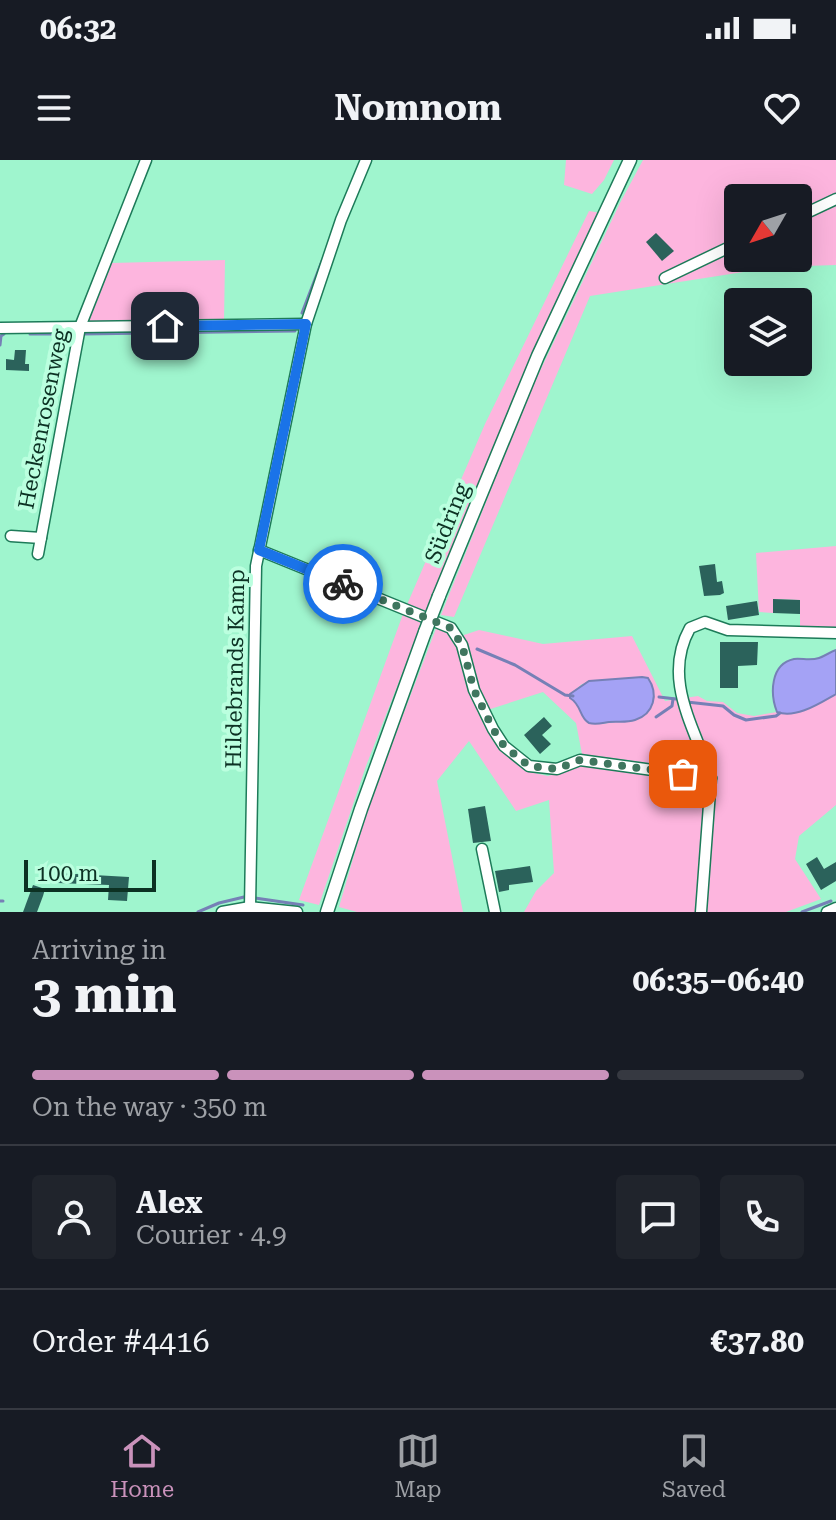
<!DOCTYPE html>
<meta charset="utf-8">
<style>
:root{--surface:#171b24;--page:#20242c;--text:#f1f3f6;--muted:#9ea1a6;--line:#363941;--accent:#ca92bb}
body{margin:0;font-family:"Roboto Serif",serif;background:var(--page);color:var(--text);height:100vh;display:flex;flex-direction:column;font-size:30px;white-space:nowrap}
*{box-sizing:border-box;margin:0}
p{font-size:26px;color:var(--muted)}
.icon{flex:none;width:44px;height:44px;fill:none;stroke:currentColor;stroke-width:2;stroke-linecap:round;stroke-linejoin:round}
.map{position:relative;height:752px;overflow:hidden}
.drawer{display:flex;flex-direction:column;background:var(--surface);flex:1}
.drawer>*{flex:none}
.needle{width:52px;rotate:231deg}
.controls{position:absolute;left:724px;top:24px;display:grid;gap:16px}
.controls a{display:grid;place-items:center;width:88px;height:88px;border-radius:8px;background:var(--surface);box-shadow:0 8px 32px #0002;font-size:40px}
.scale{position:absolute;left:24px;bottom:20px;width:132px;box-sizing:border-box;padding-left:8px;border:4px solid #0c3123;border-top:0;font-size:22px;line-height:28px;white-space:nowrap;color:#0c3123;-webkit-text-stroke:6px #bbffdf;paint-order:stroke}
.pin{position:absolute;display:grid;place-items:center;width:68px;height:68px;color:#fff;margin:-34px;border-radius:16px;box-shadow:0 4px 12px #0006}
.courier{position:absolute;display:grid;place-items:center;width:80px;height:80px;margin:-40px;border:6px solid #1a73e8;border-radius:50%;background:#fff;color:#222;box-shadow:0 2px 10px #0007}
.headline em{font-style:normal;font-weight:700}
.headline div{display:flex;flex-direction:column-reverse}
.headline{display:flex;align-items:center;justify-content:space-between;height:136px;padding:0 32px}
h1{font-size:52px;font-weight:700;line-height:60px}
.bar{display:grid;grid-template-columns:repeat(4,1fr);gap:12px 8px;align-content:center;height:96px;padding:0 32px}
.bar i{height:10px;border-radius:6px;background:var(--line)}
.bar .selected{background:var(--accent)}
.bar p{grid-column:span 4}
.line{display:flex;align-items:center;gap:20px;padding:0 32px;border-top:2px solid var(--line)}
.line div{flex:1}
.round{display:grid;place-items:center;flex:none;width:84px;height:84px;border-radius:8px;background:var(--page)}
.status{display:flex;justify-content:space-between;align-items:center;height:56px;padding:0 40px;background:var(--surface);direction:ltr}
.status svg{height:22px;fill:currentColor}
header{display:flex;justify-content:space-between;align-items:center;height:104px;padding:0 32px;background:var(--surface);font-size:36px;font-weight:700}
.menu{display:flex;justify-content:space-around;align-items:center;height:112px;border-top:2px solid var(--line);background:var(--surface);font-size:22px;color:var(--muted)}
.menu a{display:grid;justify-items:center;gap:4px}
.menu .selected{color:var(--accent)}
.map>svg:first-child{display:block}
</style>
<div class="status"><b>06:32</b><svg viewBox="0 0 49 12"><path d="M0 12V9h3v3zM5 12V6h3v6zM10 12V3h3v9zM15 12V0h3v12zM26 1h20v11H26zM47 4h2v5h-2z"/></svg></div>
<header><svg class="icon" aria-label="menu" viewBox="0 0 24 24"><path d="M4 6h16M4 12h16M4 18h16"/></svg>Nomnom<svg class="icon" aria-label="heart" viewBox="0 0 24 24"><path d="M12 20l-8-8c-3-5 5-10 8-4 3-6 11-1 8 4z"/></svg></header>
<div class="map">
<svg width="836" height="752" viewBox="0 0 836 752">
<rect width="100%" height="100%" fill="#9ff5ce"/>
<g fill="#fdb5de" fill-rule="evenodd">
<path d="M566,0h48l-10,20 -12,14 -28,-9z"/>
<path d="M643,0h193v105l-61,2 -185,29 -136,321 -13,-2 88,-221 91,-191zM738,38h60v60h-60z"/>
<path d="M589,51l12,2 -82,171 -96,236 -57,146 -47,139 -20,-5 104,-286 82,-190z"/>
<path d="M225,100l-1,61 -138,3 26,-61z"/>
<path d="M836,386v84l-36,-3v-27l-26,-1 -1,14 -14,-1 -3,-59z"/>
<path d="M437,466l26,13 1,-4 15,-5 64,14 89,-8 33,65 33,-5 9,5 16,1 14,11 17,3 23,-4 13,2 28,-10 18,-10v111l-37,31 -4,23 26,40 -35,13h-262l12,-21 18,-18 -5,-73 -33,11 -47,-70 -32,40 26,131h-106l-18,-5 30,-103zM635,517l13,35 -11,7 -36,5 -19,-10 -1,-6 -10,-14 11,-10zM543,532l33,31 6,31 132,18 -7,10 -122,-18 -37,12 -18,-4 -19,-13 -19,-22 -14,-24z"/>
</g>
<g fill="#a4a2f5" stroke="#7680b6" stroke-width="2">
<path d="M836,490v44c-16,9 -40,25 -59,18 -7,-18 -7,-48 17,-53 8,-1 16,2 25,-1 6,-2 11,-6 17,-8z"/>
<path d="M642,517l6,1c11,16 6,36 -13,42 -9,3 -18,1 -26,2 -7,1 -13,3 -20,1 -10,-5 -7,-18 -19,-25v-4l19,-13z"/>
</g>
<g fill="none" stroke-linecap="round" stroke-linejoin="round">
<g stroke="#7680b6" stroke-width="3">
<path d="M302,153l20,-52"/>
<path d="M30,174h45"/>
<path d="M82,174l213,-3"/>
<path d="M0,185l1,-9 3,-2"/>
<path d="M477,489l38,16 50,30 8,1"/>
<path d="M659,537l17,2"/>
<path d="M687,542l36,4 11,9 12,5 30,-4 4,-3"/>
<path d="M656,557l16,-11 1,-7"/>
<path d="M255,738l48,7"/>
<path d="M0,741h3"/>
<path d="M198,752l21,-9 25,-6"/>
<path d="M802,752l29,-11"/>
</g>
</g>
<g fill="#2b625b">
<path d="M656,73l18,18 -12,10 -16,-19z"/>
<path d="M15,190h11l-1,14h4v7l-23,-1v-11l8,1z"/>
<path d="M715,404l2,18 5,-1 2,12 -4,2 -16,1 -5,-30z"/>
<path d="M773,439l27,1v14l-27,-1z"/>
<path d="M757,441l2,14 -31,5 -2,-14z"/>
<path d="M720,482h38l-1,23 -19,1v22h-18z"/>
<path d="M544,557l8,9 -10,9 9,9 -11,10 -16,-19z"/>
<path d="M485,646l6,35 -18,2 -5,-34z"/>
<path d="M817,697l7,12 12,-7v19l-15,9 -15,-26z"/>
<path d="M530,706l3,16 -24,3v5l-10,2 -4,-21z"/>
<path d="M58,713l71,4 -2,24 -19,-1 1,-15 -51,-2z"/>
<path d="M33,725l12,4 -2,7 -6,16h-14z"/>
</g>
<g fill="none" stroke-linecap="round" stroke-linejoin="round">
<defs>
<g id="minor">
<path d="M798,57l38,-18"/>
<path d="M665,118l73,-35"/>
<path d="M0,168l306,-4"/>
<path d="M11,376l30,2"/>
<path d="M259,390l192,78 11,17 12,45 19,39 11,17 25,20 28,3 23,-9 131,18 -10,134"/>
<path d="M38,394l42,-227 66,-167"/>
<path d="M711,618c-15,-49 -50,-98 -21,-150l15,-6 23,8 108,3"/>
<path d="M482,689l13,63"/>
<path d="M250,747l6,-341 50,-242 35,-104 25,-60"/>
<path d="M222,752l28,-5 47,5"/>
<path d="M827,752l9,-4"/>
</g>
<g id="major">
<path d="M439,436l99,-240 92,-196"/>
<path d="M327,752l34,-103 64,-177"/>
</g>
</defs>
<use href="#minor" stroke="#1d7b59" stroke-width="13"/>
<use href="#major" stroke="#1d7b59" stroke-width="15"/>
<use href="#minor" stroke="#fff" stroke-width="10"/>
<use href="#major" stroke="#fff" stroke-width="12"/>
<defs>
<path id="major-bridge" d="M425,472l14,-36"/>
</defs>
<use href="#major-bridge" stroke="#1d7b59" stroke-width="15" stroke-linecap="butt"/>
<use href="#major-bridge" stroke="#fff" stroke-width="12"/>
</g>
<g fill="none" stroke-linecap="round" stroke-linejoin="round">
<path stroke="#3f765f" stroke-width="8" stroke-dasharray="0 14.4" d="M343,424l108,44 11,17 12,45 19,39 11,17 25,20 28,3 23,-9 103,14"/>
<path stroke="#1a73e8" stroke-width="10" d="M165,166l141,-2 -47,226 84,34"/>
</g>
<g text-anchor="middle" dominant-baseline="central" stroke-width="8" stroke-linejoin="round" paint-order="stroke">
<g font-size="22" fill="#0c3123" stroke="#bbffdf">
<text transform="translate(43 259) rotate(-79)">Heckenrosenweg</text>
<text transform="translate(447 363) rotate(-68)">Südring</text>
<text transform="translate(235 509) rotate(-89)">Hildebrands Kamp</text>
</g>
</g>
</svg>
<div class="controls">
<a><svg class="needle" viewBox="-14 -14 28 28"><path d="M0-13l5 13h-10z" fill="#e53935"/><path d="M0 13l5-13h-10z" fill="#9ea1a6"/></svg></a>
<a><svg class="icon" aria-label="layers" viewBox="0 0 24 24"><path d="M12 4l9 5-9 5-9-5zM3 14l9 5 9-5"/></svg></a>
</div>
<div class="scale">100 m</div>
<div class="pin" style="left:683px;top:614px;background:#ea580c"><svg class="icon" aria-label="bag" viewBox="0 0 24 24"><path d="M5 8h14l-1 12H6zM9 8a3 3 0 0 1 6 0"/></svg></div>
<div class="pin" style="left:165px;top:166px;background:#1f2937"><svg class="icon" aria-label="home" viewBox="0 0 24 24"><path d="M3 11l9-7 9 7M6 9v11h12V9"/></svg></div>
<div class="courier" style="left:343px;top:424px"><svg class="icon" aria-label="bike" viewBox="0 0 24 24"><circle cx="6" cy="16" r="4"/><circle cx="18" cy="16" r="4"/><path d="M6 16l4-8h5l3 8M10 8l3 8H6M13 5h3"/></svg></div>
</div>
<section class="drawer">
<div class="headline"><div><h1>3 min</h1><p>Arriving in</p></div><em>06:35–06:40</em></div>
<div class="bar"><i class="selected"></i><i class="selected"></i><i class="selected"></i><i></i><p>On the way · 350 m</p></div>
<div class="line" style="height:144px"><a class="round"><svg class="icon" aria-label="person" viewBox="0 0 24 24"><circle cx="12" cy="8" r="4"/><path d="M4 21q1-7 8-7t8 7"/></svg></a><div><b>Alex</b><p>Courier · 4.9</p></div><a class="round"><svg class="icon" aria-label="chat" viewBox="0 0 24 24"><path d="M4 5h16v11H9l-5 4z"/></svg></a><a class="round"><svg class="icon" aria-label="phone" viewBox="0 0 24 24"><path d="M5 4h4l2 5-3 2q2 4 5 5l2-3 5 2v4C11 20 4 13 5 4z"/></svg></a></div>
<div class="line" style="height:104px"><div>Order #4416</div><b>€37.80</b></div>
</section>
<nav class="menu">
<a class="selected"><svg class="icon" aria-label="home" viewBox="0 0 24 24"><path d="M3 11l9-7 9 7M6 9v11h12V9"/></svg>Home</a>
<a><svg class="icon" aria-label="map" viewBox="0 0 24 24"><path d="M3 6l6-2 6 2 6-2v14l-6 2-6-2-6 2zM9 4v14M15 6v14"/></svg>Map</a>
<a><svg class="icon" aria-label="saved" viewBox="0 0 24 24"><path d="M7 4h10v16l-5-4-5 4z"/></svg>Saved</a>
</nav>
